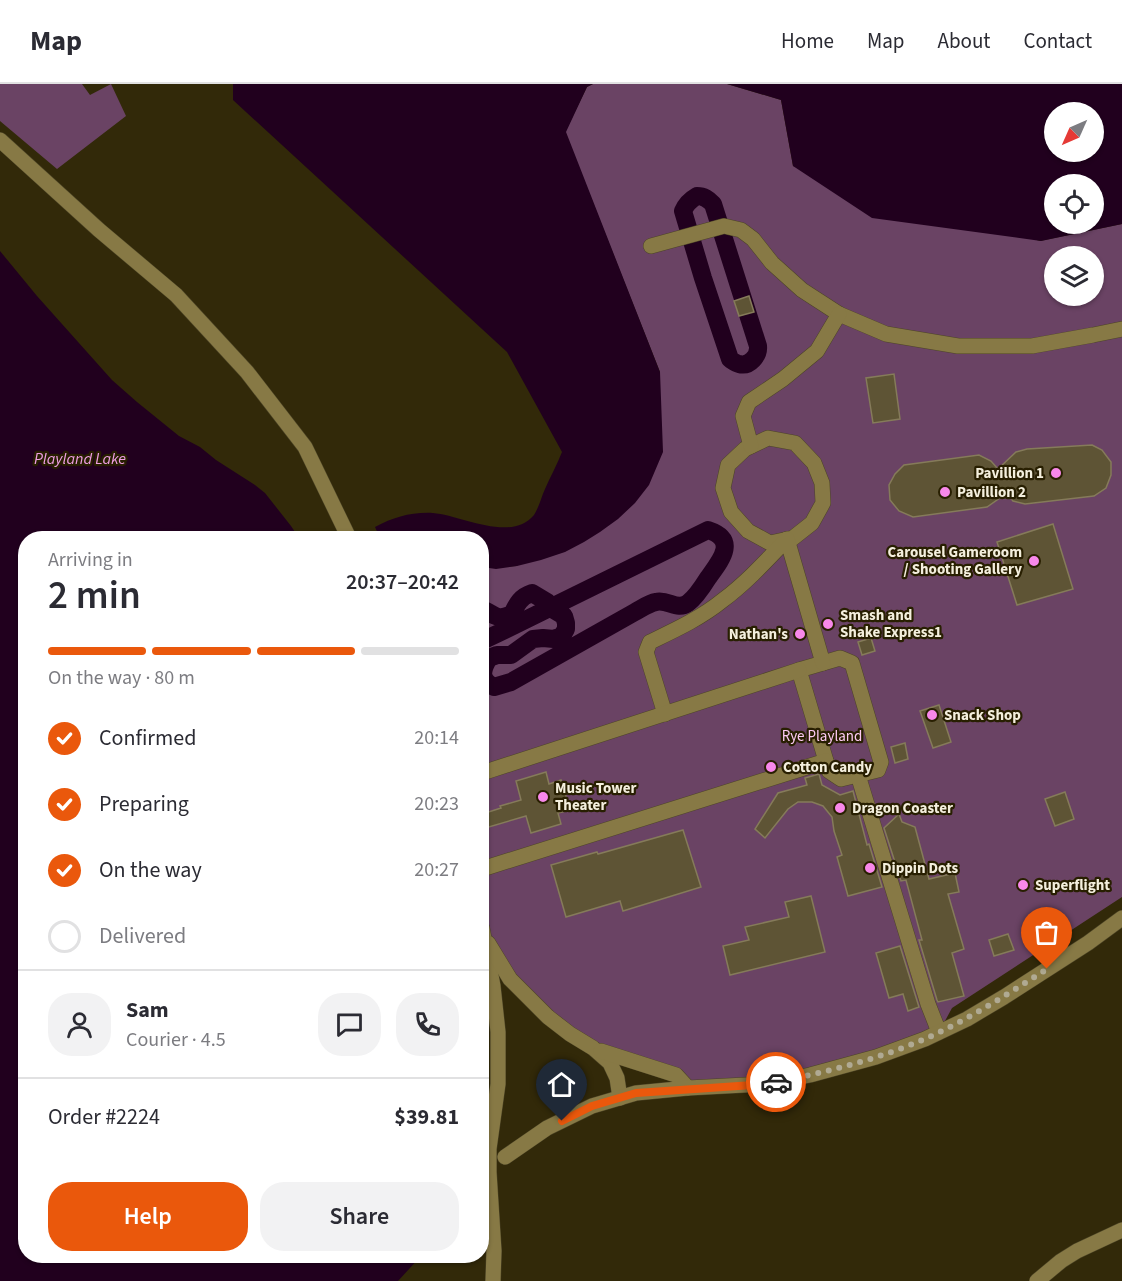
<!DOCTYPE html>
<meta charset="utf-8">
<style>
:root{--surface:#fff;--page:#f2f2f3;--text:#2b2b33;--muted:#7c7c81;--line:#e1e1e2;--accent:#ea580c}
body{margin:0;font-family:"Source Sans 3",sans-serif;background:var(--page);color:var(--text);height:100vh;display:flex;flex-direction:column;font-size:22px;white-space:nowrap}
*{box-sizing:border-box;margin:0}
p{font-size:20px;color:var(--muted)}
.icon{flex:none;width:33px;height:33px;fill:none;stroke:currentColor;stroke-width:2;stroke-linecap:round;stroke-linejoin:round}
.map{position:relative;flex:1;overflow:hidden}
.drawer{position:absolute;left:18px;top:447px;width:471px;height:732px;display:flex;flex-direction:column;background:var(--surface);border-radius:24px;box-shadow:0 2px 4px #0004}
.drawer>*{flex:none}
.needle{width:39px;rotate:225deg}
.fabs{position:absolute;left:1044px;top:18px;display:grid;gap:12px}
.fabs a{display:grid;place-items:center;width:60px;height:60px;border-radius:50%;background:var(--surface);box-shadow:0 2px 4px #0004;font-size:30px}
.pin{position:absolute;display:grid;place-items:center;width:51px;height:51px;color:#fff;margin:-62px -26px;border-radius:50% 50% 50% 0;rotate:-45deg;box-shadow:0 0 6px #0007}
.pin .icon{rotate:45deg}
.courier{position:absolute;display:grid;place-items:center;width:60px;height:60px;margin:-30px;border:4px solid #ea580c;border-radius:50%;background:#fff;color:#222;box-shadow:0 2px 8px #0007}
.overview em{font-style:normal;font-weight:600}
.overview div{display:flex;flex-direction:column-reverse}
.overview{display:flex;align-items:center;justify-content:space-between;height:102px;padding:0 30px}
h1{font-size:39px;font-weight:600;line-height:45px}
.bar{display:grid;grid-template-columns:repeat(4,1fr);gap:9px 6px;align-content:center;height:72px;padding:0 30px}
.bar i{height:8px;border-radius:4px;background:var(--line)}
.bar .current{background:var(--accent)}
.bar p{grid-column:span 4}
.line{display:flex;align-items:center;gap:15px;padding:0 30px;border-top:2px solid var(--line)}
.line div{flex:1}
.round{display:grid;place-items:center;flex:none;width:63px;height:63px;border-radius:24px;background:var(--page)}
ol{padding:0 30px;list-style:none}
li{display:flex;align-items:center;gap:18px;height:66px}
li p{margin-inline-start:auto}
li .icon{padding:6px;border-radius:50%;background:var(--accent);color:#fff;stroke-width:4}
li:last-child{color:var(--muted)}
li i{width:33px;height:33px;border:3px solid var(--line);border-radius:50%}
.cta{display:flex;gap:12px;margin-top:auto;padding:12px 30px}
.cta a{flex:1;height:69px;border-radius:24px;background:var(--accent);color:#fff;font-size:24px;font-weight:600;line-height:69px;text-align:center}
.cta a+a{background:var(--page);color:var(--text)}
header{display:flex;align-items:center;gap:36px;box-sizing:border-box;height:84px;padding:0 30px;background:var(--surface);border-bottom:2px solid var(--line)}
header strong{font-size:28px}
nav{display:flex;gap:33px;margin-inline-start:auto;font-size:21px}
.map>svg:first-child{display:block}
</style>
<header>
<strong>Map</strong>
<nav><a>Home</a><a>Map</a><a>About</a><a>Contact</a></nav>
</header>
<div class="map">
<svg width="1122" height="1197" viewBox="0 0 1122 1197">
<rect width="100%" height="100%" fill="#322909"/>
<g fill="#6a4364" fill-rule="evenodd">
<path d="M0,0h82l8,11 21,-11 15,32 -69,53 -57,-48z"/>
<path d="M593,0h134l54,16 12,66 247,75 82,-17v673l-170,111 -13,24 -173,52 -78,4 -95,-40 -83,-69 -28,-51v-361l3,1 32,-2 143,-194 -95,-240 22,-45zM1054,172h40v40h-40z"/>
</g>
<g fill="#21001e" fill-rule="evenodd">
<path d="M233,0h360l-6,3 -21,45 94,240 3,80 -14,33 -14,18 -17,16 -18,13 -16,10 -19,10 -24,8 -24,6 -21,3 -14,-2v-29h-102l-5,-11c19,-10 36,-15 58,-14 28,2 78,30 101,2 5,-8 7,-17 11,-26 5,-12 12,-24 17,-37l-55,-100 -274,-252z"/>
<path d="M727,0h395v140l-81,17 -169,-23 -79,-52 -12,-66zM1094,28v40h-40v-40zM1094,100v40h-40v-40z"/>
<path d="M0,167l37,45 75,84 25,22 42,34 21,11 16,13 39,25 10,8 26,33 8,12h-273v718h395l-23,25h-398z"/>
</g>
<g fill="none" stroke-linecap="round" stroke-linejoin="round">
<g stroke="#21001e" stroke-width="18">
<path d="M697,112c7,0 11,3 16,8l45,142c1,9 -8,21 -19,18 -2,0 -8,-4 -9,-5l-27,-81 -20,-67c3,-7 7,-11 14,-15z"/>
<path d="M482,525c14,6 14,12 30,5 5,-10 8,-17 20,-21l15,9 7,8 10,6 2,7v6l-4,7 -8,3 -11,-1 -10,1 -22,16h-14l-8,3c-8,13 -9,22 5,29l17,-5 124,-70c6,-3 14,-9 21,-10 12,-3 21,9 32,1 8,-6 15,-17 20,-25 13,-18 30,-38 0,-48l-203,100 -23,11"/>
</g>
</g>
<g fill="#5e5435" stroke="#857b5a" stroke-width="1.5">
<path d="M749,212l5,16 -15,4 -5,-15z"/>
<path d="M894,290l6,45 -27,4 -7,-45z"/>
<path d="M1092,361l10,5 9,12v13l-5,13 -12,8 -69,8 -12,-3 -6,-8 -20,14 -74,10 -14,-6 -9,-11 -1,-15 6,-11 9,-9 75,-10 12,6 7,8 18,-17 11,-3z"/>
<path d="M1053,440l20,65 -56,16 -20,-63z"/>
<path d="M871,554l4,13 -13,4 -4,-13z"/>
<path d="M939,621l12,37 -18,6 -13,-37z"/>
<path d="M905,659l3,16 -13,4 -4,-16z"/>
<path d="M546,688l3,12 12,-4 9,30 -12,3 3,11 -30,9 -5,-17 -44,13v-15l19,-6 -1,-2 21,-6 -5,-19z"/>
<path d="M819,690l3,11 18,10 13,-4 14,54 2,-1 13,43 -34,9 -11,-39 5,-2 -8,-24 -2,-14 -9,-11 -11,-4h-14l-10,7 -23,29 -10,-9 23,-36 29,-8 -2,-7z"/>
<path d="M1065,708l9,27 -19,7 -10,-27z"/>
<path d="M899,730l3,8 13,5 14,52 26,-6 4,19 -11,2 16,55 -12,4 12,43 -26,6 -1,-2 -18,-60h3l-16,-60 -5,1 -17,-53z"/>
<path d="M683,746l18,57 -78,24 -3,-10 -54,16 -15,-52 46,-13 1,2z"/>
<path d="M811,812l14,56 -95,23 -7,-29 26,-6 -4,-13 44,-10 -4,-15z"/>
<path d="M1008,850l6,16 -20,6 -5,-16z"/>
<path d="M900,862l19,61 -11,4 -5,-17 -14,4 -13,-45z"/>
</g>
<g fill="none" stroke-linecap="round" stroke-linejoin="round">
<defs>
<g id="minor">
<path d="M0,56l99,90 77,65 71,77 58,75 44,91"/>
<path d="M651,162l73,-20 17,4 12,9 19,24 30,27 37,24 47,20 72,12h74l61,-11 29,-6"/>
<path d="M768,354l27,5 19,20 8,20 1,20 -11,20 -19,15 -23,5 -22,-12 -17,-19 -8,-24 5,-23 17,-16z"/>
<path d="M751,362l-8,-30 6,-14 34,-23 34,-28 22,-37"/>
<path d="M840,574l12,5 29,99 -3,8 -37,9 -12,-8 -30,-101z"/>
<path d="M665,630l-19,-62 4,-10c25,-12 51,-24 73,-42 23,-17 44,-40 64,-61l36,124"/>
<path d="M482,689l317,-103"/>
<path d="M858,691l70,229 11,28"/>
<path d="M482,785l344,-108"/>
<path d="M482,844l11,58 5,46v52l-9,65v23l5,79 -1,30"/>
<path d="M488,859l22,36 38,38 22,17 23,14 17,15 7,15 3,20"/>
<path d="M601,967l75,24 12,13"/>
<path d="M505,1073l42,-29 45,-22 44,-13 52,-5 78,-4 44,-9 66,-18 49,-18 42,-20 37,-22 84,-54 34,-25"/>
<path d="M1037,1197l24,-20 16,-10 45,-21"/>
</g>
</defs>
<use href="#minor" stroke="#4d4527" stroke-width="16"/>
<use href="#minor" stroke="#877945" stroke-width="15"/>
</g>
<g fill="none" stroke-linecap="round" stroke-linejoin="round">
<path stroke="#b0aa93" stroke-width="6" stroke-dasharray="0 10.8" d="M776,998c51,-10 103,-23 151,-44 42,-19 81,-44 120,-69"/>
<path stroke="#ea580c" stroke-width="8" d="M562,1037l30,-15 44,-13 130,-9 10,-2"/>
</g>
<g fill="#f888ea" stroke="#281f01" stroke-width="2">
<circle cx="1056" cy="389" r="6"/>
<circle cx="945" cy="408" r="6"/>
<circle cx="1034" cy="477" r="6"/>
<circle cx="828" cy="540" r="6"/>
<circle cx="800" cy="550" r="6"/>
<circle cx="932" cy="631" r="6"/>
<circle cx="771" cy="683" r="6"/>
<circle cx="543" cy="713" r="6"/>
<circle cx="840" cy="724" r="6"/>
<circle cx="870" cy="784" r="6"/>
<circle cx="1023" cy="801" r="6"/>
</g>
<g text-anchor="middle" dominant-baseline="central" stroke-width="4.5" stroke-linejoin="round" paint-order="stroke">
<g font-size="15" font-weight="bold" fill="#f4efdd" stroke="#281f01" text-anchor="start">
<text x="1044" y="389" text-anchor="end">Pavillion 1</text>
<text x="957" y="408">Pavillion 2</text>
<text x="1022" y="468" text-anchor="end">Carousel Gameroom<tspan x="1022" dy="17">/ Shooting Gallery</tspan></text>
<text x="840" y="531">Smash and<tspan x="840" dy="17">Shake Express1</tspan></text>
<text x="788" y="550" text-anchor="end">Nathan's</text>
<text x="944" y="631">Snack Shop</text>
<text x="783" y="683">Cotton Candy</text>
<text x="555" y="704">Music Tower<tspan x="555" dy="17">Theater</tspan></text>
<text x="852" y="724">Dragon Coaster</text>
<text x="882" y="784">Dippin Dots</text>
<text x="1035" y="801">Superflight</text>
</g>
<g font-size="15" fill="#fecbf5" stroke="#281f01">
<text x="822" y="652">Rye Playland</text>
</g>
<g font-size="16" font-style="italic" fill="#ef9ee3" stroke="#281f01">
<text x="80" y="375">Playland Lake</text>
</g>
</g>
</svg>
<div class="fabs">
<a><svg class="needle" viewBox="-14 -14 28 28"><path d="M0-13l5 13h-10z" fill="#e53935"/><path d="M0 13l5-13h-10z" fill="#7c7c81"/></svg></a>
<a><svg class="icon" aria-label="locate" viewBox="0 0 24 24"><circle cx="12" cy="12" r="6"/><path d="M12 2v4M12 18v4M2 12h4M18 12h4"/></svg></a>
<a><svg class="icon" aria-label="layers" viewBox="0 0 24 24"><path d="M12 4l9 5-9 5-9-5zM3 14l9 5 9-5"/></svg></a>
</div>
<div class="pin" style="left:1047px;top:885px;background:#ea580c"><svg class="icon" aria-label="bag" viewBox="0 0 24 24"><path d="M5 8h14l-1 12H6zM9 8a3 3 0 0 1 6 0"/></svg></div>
<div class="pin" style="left:562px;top:1037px;background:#1f2937"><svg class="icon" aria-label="home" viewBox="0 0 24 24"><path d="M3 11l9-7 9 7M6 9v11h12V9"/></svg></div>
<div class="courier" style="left:776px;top:998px"><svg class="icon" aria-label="car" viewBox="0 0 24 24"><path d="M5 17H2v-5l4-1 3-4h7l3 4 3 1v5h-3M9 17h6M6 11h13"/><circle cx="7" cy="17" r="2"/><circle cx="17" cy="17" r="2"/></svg></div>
<section class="drawer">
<div class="overview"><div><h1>2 min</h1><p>Arriving in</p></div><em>20:37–20:42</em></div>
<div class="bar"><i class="current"></i><i class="current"></i><i class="current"></i><i></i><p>On the way · 80 m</p></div>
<ol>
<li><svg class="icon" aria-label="check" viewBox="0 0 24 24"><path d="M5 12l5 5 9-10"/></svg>Confirmed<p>20:14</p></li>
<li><svg class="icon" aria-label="check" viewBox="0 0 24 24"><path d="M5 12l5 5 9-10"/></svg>Preparing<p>20:23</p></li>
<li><svg class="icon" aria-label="check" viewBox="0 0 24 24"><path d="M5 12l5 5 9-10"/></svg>On the way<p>20:27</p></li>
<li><i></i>Delivered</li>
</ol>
<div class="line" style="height:108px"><a class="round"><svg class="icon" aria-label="person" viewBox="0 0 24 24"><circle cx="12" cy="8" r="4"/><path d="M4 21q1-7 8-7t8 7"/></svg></a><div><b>Sam</b><p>Courier · 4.5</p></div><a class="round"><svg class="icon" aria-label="chat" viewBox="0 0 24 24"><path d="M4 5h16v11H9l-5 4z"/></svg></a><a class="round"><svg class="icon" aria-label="phone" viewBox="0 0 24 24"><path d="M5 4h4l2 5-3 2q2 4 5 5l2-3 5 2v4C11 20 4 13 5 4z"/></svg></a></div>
<div class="line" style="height:78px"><div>Order #2224</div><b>$39.81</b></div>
<div class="cta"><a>Help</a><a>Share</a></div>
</section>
</div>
